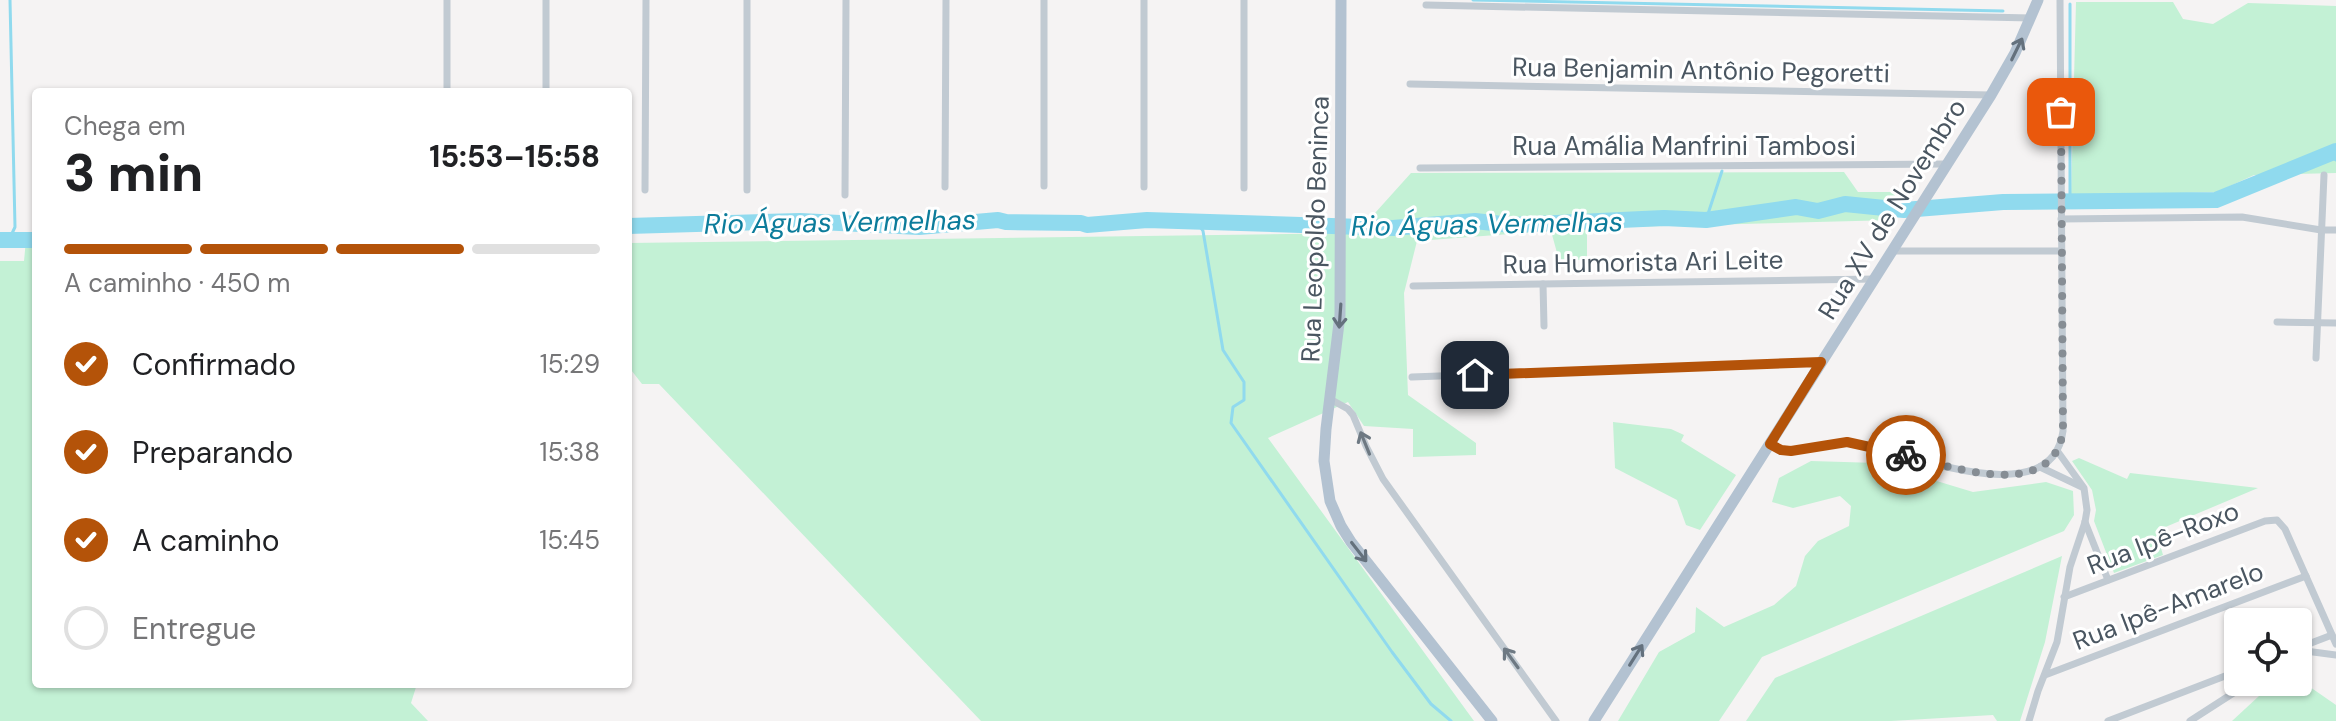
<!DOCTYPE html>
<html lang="pt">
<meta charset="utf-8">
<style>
:root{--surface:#fff;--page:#f6f6f6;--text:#202124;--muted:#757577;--line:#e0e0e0;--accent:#b45309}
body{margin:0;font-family:"DM Sans",sans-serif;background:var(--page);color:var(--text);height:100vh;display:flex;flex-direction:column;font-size:30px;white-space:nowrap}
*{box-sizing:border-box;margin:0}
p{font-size:26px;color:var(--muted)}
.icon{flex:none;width:44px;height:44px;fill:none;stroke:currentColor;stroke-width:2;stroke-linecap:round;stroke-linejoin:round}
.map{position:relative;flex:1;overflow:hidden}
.sheet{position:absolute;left:32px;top:88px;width:600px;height:600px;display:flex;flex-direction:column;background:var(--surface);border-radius:8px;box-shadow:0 2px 6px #0004}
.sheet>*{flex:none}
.tools{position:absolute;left:2224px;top:608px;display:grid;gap:16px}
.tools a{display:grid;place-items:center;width:88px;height:88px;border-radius:8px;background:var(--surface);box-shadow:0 2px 6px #0004;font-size:40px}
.pin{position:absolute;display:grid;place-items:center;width:68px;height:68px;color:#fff;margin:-34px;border-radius:16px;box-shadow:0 4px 12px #0006}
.courier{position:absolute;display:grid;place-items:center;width:80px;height:80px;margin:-40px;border:6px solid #b45309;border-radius:50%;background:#fff;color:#222;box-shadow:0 2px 10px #0007}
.headline em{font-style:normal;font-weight:800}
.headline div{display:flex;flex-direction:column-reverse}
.headline{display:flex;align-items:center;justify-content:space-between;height:136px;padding:0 32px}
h1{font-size:52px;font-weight:800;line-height:60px}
.bar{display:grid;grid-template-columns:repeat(4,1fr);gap:12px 8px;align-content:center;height:96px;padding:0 32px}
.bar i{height:10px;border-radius:6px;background:var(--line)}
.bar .selected{background:var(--accent)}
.bar p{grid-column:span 4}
ol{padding:0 32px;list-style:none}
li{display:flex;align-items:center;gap:24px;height:88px}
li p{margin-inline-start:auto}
li .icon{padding:8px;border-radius:50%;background:var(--accent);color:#fff;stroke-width:4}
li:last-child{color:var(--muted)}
li i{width:44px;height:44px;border:4px solid var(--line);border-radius:50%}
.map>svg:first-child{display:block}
</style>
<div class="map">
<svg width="2336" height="721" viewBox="0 0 2336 721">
<rect width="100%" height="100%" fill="#f5f3f3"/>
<g fill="#c3f1d5">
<path d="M2076,2h97l10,17 30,5 35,-21 88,3v167l-82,2 -37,17 -146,4z"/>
<path d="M1844,172l14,20h55l-19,28 -307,8v32h-28l-8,-29 -134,10 -13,52 4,102 68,48v12l-63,2v-28l-49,-3 -16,-24 -80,36 206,283h-493l-322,-337h-17l-14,-18v-123l729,-10 54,-60z"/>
<path d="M26,240l10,8v436h381l-6,19 17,18h-428v-460h24z"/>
<path d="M1613,422l58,7 13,6 -3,6 55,34 -36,55 -14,-5 -9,-25 -62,-32z"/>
<path d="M2079,458l48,21 3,-6 128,15 -102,43 7,24 -49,18 -20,-52 2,-11 -4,-20 -20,-29z"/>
<path d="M1811,461l66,2 96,29 73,-10 27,9 1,24 -10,16 -302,126 -43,64h-101l41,-69 36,-20 1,-25 28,20 50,-22 22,-19 9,-30 13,-15 31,-15 2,-20 -11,-10 -47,12 -21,-6 7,-24z"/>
<path d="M2062,556l-17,86 -25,79h-23l-4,-6 -102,6h-145l29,-43z"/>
<path d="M2310,687l26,18v16h-104l27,-25z"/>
</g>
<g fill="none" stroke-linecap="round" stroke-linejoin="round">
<g stroke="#90daee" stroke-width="3">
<path d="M1473,0l530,11"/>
<path d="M2070,4v197"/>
<path d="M2328,155l8,5"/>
<path d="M1706,220l16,-49"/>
<path d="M1197,222l6,9 20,119 21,32v18l-11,7 -2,16 161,229 39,52 20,17"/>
<path d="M9,240l6,-13 -5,-227"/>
</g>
<g stroke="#90daee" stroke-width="16">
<path d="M628,226l172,-5 119,6 79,-7 8,2 75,1 6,2 60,-5 246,8 82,-7 36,4 153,-7 42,2 90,-13 22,4 27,-7 59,6 99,-8 213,-2 120,-49"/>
<path d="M0,240h36"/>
</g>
<g stroke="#c1cad2" stroke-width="7">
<path d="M1244,0v188"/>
<path d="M1426,5l605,13"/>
<path d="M1410,84l581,11"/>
<path d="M447,92v-92"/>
<path d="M546,92v-92"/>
<path d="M1420,168l527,-4"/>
<path d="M1044,186v-186"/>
<path d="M945,187l1,-187"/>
<path d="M1144,187v-187"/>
<path d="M645,190l1,-190"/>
<path d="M747,190v-190"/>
<path d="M845,195l1,-195"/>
<path d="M2061,219l181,-2 79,13h15"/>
<path d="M1892,251h170"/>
<path d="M1543,284l1,42"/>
<path d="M1413,286l461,-7"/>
<path d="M2277,322l59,1"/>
<path d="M2316,358l8,-183"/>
<path d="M1412,377l409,-15"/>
<path d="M1330,399l18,10 5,6 13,31 17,33 173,242"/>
<path d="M1770,444c5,2 11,6 16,7 6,1 13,-1 19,-2 18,-4 36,-8 55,-5 49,9 192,71 203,-13l-3,-431"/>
<path d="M2040,467l42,20"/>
<path d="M2085,522l23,58"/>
<path d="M2064,597l201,-76 12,-1 8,9 51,115"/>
<path d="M2298,648l34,-13"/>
<path d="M2298,650l38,5"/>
<path d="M2045,675l261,-99"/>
<path d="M2029,721l9,-30 19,-49 13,-75 15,-45 2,-12 -3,-22 -26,-36"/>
<path d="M2108,721l130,-50"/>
<path d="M2190,721l45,-29 8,-10"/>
</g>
<g stroke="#b3c2d1" stroke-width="11">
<path d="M1341,0l-1,315 -14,114 -2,32 6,40 11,25 10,16 141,179"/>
<path d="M1594,721l397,-626 24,-42 23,-53"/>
</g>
</g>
<defs><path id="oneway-shaft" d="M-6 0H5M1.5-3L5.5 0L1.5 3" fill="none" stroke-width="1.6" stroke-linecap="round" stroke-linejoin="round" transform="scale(2)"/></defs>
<g stroke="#64717d">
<use href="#oneway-shaft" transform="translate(2017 49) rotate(-64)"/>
<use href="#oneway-shaft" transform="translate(1340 316) rotate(94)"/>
<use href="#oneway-shaft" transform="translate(1359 552) rotate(52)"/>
<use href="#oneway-shaft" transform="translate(1636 655) rotate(-58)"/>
</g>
<g stroke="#6e7983">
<use href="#oneway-shaft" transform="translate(1365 443) rotate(-112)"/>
<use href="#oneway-shaft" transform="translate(1511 658) rotate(-126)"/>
</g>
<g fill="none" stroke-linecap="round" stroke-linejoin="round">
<path stroke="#868d94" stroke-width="8" stroke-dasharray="0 14.4" d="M1906,455c44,12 147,48 157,-24l-2,-319"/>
<path stroke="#b45309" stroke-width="10" d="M1475,375l346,-13 -51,82 11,6 10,1 56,-9 59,13"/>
</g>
<g text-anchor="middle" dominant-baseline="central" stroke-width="6" stroke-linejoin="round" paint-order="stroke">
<g font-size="26" fill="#4a5661" stroke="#fff">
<text transform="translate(1701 70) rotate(1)">Rua Benjamin Antônio Pegoretti</text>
<text x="1684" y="146">Rua Amália Manfrini Tambosi</text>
<text transform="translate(1892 209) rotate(-58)">Rua XV de Novembro</text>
<text transform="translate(1315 229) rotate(-88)">Rua Leopoldo Beninca</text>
<text transform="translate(1643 262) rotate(-1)">Rua Humorista Ari Leite</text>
<text transform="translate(2163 538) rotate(-21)">Rua Ipê-Roxo</text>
<text transform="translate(2168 606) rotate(-21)">Rua Ipê-Amarelo</text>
</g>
<g font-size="28" font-style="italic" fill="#0c7c9b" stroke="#fff">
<text transform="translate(840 222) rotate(-1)">Rio Águas Vermelhas</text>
<text transform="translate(1487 224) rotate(-1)">Rio Águas Vermelhas</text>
</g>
</g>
</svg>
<div class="tools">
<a><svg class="icon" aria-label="locate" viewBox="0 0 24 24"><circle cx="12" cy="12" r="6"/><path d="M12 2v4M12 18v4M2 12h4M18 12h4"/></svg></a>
</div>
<div class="pin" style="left:2061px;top:112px;background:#ea580c"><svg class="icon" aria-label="bag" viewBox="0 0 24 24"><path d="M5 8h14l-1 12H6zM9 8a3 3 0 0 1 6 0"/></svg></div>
<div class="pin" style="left:1475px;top:375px;background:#1f2937"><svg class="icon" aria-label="home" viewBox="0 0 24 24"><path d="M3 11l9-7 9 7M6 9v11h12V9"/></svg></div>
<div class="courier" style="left:1906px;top:455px"><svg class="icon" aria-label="bike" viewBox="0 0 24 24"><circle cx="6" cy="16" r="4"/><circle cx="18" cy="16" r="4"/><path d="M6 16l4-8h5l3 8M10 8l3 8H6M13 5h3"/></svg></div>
<section class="sheet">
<div class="headline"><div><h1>3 min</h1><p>Chega em</p></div><em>15:53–15:58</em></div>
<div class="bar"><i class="selected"></i><i class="selected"></i><i class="selected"></i><i></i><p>A caminho · 450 m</p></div>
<ol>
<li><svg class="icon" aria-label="check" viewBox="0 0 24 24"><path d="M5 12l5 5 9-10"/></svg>Confirmado<p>15:29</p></li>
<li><svg class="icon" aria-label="check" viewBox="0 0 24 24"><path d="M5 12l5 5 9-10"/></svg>Preparando<p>15:38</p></li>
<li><svg class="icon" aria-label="check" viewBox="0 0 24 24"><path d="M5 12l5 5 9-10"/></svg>A caminho<p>15:45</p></li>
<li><i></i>Entregue</li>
</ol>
</section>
</div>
